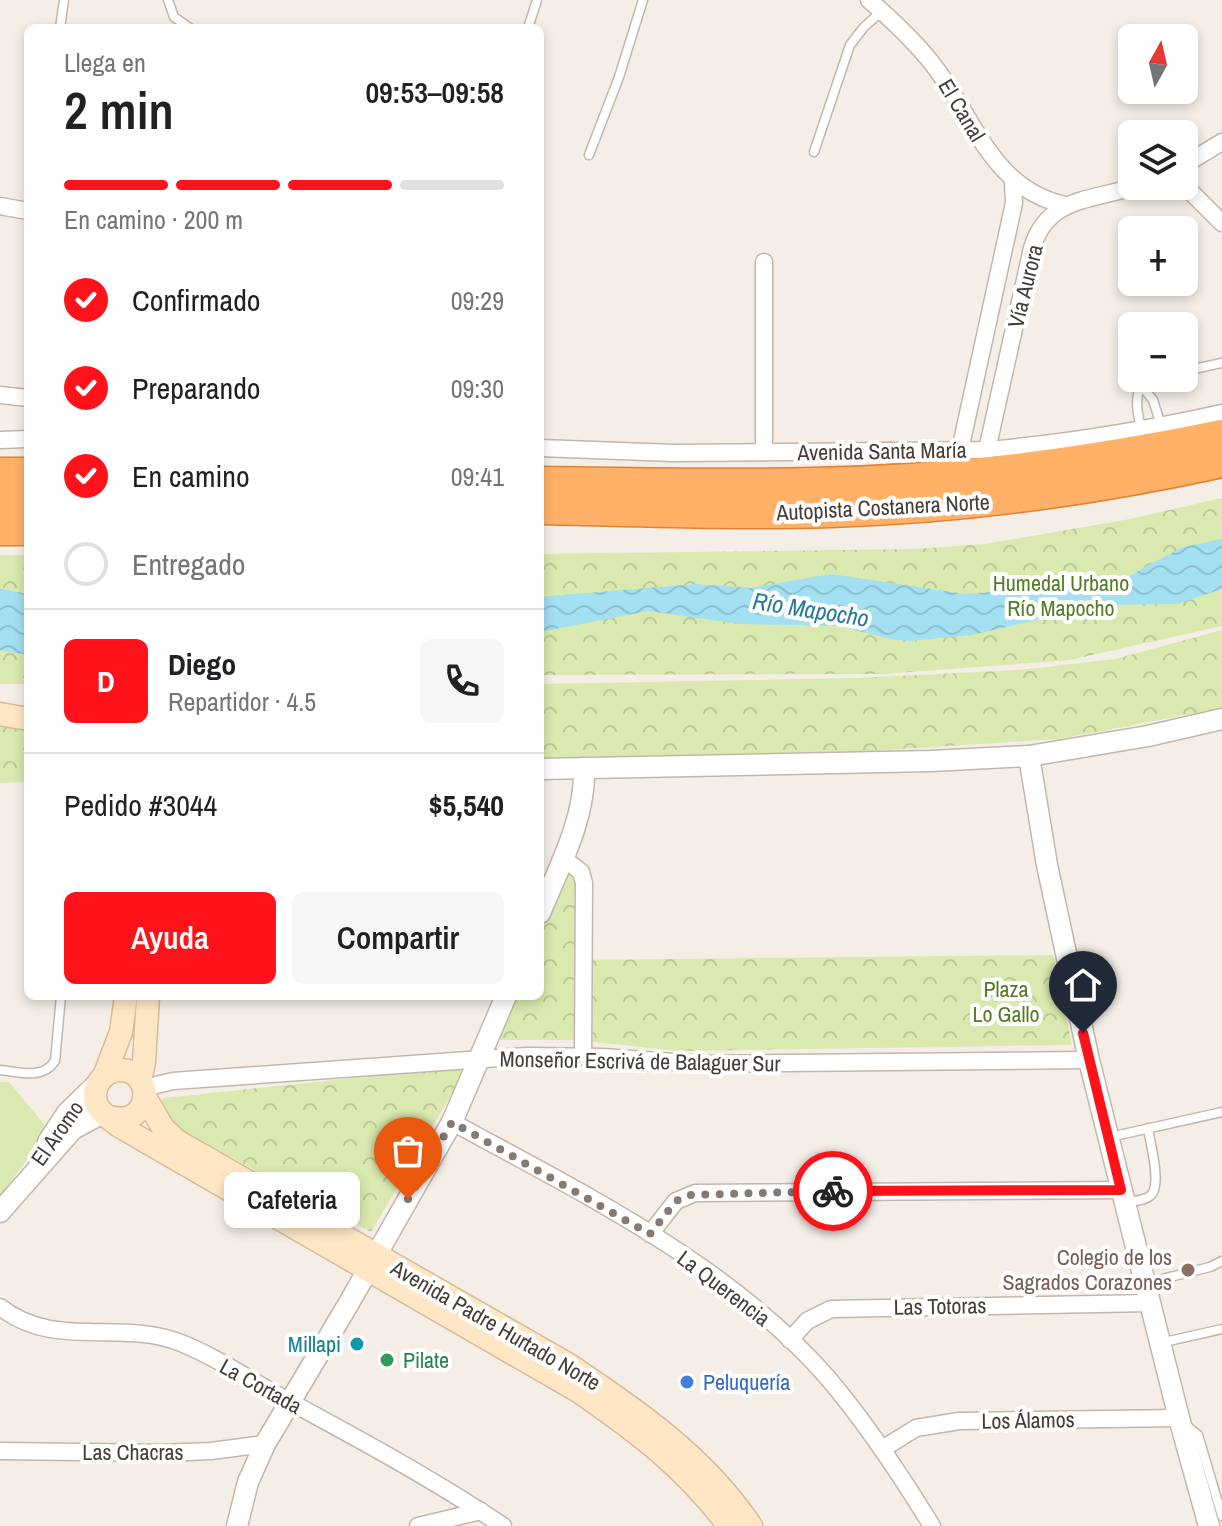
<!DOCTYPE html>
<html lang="es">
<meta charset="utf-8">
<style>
:root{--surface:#fff;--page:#f6f6f6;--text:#202124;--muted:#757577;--line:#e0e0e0;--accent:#ff131b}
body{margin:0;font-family:"Archivo Narrow",sans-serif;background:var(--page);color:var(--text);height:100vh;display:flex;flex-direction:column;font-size:30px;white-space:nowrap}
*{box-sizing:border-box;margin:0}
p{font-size:26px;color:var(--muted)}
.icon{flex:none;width:44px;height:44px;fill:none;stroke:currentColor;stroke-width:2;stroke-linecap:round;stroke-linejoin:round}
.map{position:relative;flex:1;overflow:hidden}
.panel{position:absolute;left:24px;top:24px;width:520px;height:976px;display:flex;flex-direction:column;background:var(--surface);border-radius:12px;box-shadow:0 4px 12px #0003}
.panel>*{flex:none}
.needle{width:52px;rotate:8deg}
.controls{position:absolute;left:1118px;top:24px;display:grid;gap:16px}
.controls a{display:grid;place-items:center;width:80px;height:80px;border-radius:12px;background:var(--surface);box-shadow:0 4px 12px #0003;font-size:40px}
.pin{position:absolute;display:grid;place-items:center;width:68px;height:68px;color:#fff;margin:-82px -34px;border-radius:50% 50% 50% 0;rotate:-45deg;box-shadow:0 0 8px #0007}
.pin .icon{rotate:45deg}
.courier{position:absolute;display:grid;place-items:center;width:80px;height:80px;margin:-40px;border:6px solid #ff131b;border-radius:50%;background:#fff;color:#222;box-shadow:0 2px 10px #0007}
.bubble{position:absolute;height:56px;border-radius:12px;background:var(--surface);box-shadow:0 4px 12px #0003;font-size:26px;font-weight:600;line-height:56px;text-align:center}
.overview em{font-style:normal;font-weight:600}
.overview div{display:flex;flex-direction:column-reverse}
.overview{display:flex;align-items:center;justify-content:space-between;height:136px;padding:0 40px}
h1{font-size:52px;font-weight:600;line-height:60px}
.bar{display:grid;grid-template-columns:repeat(4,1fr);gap:12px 8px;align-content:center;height:96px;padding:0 40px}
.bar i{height:10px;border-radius:6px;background:var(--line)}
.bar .selected{background:var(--accent)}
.bar p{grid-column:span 4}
.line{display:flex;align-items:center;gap:20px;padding:0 40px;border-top:2px solid var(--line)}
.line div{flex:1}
.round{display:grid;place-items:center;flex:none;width:84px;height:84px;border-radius:12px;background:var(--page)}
ol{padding:0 40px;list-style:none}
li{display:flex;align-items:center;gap:24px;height:88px}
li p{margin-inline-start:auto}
li .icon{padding:8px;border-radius:50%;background:var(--accent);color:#fff;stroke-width:4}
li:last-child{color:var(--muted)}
li i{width:44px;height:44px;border:4px solid var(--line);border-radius:50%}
.action{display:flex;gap:16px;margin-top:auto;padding:16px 40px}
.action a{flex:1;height:92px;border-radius:12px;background:var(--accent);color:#fff;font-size:32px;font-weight:600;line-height:92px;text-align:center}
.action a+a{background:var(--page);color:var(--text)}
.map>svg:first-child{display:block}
</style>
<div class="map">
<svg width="1222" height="1526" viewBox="0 0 1222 1526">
<defs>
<pattern id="forest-crowns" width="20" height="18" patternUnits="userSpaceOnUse" patternTransform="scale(2)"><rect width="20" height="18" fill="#dae9af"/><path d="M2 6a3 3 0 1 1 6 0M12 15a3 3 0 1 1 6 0" fill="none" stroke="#bcc997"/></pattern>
<pattern id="water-waves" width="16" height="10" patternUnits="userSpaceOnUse" patternTransform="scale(2)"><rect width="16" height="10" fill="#a2e0f2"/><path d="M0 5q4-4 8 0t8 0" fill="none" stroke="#8dc1d0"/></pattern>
</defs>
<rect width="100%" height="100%" fill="#f4eee7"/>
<path fill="#dae9af" d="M0,1082h9l40,48 -49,66z"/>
<g fill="url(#forest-crowns)">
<path d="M1222,498v128l-152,34 -186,14 -344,1v-121l375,-5 70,-5 145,-25z"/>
<rect x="0" y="555" width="28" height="129"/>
<path d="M1222,630v78l-163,31 -251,16 -268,4v-75l318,-6 162,-8 95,-11z"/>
<path d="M0,724l28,5v53l-28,1z"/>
<path d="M568,874l8,7 -2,79 479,-5 19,90 -395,6 -101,-11h-79l18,-44h25v-61l24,-59z"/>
<path d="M468,1066l-97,166 -191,-102 -20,-27 4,-5z"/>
</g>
<g fill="url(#water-waves)">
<path d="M1222,539v50l-45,15 -74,1 -132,30 -61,6 -20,-2 -51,-13 -99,-2 -92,-13 -108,21v-35l155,-13 55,4 81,-14 134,20 116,-9 31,-4 17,-5 54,-29z"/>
<path d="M0,589l28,5v61l-28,-5z"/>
</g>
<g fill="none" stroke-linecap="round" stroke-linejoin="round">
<defs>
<g id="service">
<path d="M168,0l6,17 16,11"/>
<path d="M60,28l4,-28"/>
<path d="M528,28l9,-28"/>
<path d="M814,152l36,-107 14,-18 18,-16"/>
<path d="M589,155l30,-78 24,-77"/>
<path d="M1168,326l13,-4"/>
<path d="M1184,371l38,-8"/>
<path d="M1140,384l13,16 8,25"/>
<path d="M1141,428c-5,-20 -6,-31 2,-50"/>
<path d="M0,1070c20,2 42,10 55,-9l6,-65"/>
<path d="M1110,1137l112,-25"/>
<path d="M1125,1202c8,-1 20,-1 26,-7 11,-11 -1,-52 -3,-67"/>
<path d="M1146,1283l64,-16 12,-6"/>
<path d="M1160,1343l62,-14"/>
<path d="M1187,1426l11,9 24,81"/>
</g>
<g id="minor">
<path d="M869,0c23,20 46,41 65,66 40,52 58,123 131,139"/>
<path d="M1184,165l38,-23"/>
<path d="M1184,185l38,38"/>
<path d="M0,206l28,5"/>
<path d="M764,262v190"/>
<path d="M0,395l28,3"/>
<path d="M0,440l28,-1"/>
<path d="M540,448l133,5 314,-3c79,-7 158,-20 235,-37"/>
<path d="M960,450l54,-247 -1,-22"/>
<path d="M987,450l45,-202c16,-52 60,-47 104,-62"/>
<path d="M562,857l19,15 3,11 -1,173"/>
<path d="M144,1088l29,-7 353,-25 77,1 98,7 388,-4"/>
<path d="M452,1122c130,71 276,142 375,255 40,47 73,97 105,149"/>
<path d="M650,1234l26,-33 19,-8 426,-3"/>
<path d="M0,1307c54,43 122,12 181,36 36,14 68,37 102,55 74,40 150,81 220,128"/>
<path d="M790,1340l17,-19 24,-12 319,-6"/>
<path d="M884,1448l32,-20 43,-7 220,-3"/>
<path d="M0,1451l162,2 49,-2 54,-7"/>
<path d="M418,1526l63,-15"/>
</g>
<g id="tertiary">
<path d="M1029,756l18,109 42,195 90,358 30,108"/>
<path d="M540,769l391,-8 98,-5 119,-20 74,-17"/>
<path d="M540,913c19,-46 46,-95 44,-145"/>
<path d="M48,1142l19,-29 30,-29"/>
<path d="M0,1212l73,-83 30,-16"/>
<path d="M237,1526l11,-44 17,-38 84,-141 103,-181 54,-126"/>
</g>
<g id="secondary">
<path d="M0,714l28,5"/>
<path d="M105,1074l16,-42 5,-36"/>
<path d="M140,1080l4,-18 4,-66"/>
<path d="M145,1097l18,31 14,13 389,222c70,47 137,92 185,163"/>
<path d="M110,1117c41,12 46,-46 11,-47 -18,0 -31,18 -24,35 4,9 15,15 22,21l459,265c61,42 105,75 151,135"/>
</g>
<g id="motorway">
<path d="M0,473h28"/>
<path d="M540,482c91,1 182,3 273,1 138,-2 274,-20 409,-48"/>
<path d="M0,501h28"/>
<path d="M540,509c97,2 194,6 291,3 132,-4 262,-22 391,-50"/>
<path d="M0,530h28"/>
</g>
</defs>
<use href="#service" stroke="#c3b7ac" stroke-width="11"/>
<use href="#minor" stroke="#c3b7ac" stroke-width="19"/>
<use href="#tertiary" stroke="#c3b7ac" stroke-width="23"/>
<use href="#secondary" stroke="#d8bc98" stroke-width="25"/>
<use href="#motorway" stroke="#e28234" stroke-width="33"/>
<use href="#service" stroke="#fff" stroke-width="8"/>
<use href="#minor" stroke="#fff" stroke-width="16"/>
<use href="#tertiary" stroke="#fff" stroke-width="20"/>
<use href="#secondary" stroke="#ffe7c6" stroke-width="22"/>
<use href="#motorway" stroke="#ffb167" stroke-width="30"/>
</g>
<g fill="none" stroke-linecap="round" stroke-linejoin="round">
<path stroke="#847b74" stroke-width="8" stroke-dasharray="0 14.4" d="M408,1199l44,-77 198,112 26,-33 13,-6 144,-4"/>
<path stroke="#ff131b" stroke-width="10" d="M833,1191l288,-1 -38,-157"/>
</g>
<circle fill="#8d6e63" stroke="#fff" stroke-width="3" cx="1188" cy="1270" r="8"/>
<circle fill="#0f9aa8" stroke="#fff" stroke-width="3" cx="357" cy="1344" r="8"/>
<circle fill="#2e9e5b" stroke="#fff" stroke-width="3" cx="387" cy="1360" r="8"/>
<circle fill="#3f7fe0" stroke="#fff" stroke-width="3" cx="687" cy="1382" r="8"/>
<g text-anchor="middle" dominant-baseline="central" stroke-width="8" stroke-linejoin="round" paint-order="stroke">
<g font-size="22" fill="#473d36" stroke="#fff">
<text transform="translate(962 110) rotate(59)">El Canal</text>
<text transform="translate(1025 286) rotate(-76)">Vía Aurora</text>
<text transform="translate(882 451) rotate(-1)">Avenida Santa María</text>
<text transform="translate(883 507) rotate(-3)">Autopista Costanera Norte</text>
<text transform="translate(640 1061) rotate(1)">Monseñor Escrivá de Balaguer Sur</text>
<text transform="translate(57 1133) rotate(-55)">El Aromo</text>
<text transform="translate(724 1288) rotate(37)">La Querencia</text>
<text transform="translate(940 1306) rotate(-1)">Las Totoras</text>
<text transform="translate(496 1325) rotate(30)">Avenida Padre Hurtado Norte</text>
<text transform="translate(261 1386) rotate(29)">La Cortada</text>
<text transform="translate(1028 1420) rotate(-1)">Los Álamos</text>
<text x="133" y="1452">Las Chacras</text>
</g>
<g font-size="22" fill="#567b27" stroke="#fff">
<text x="1061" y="583">Humedal Urbano<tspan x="1061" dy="25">Río Mapocho</tspan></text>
<text x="1006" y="989">Plaza<tspan x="1006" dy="25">Lo Gallo</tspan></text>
</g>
<g font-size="22" fill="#785e54" stroke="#fff" text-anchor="end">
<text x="1172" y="1257">Colegio de los<tspan x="1172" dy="25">Sagrados Corazones</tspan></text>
</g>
<g font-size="22" fill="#0d838f" stroke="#fff" text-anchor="end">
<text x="341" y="1344">Millapi</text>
</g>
<g font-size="22" fill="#27864d" stroke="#fff" text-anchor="start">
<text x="403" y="1360">Pilate</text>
</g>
<g font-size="22" fill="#366cbe" stroke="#fff" text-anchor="start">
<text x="703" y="1382">Peluquería</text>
</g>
<g font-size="24" font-style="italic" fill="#277b96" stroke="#fff">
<text transform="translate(811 609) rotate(9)">Río Mapocho</text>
</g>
</g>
</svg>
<div class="controls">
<a><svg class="needle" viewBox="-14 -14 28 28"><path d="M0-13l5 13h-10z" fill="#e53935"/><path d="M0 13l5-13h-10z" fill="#757577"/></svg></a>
<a><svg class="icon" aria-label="layers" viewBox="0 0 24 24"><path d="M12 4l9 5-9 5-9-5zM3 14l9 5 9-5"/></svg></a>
<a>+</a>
<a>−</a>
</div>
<div class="pin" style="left:408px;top:1199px;background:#ea580c"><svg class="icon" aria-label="bag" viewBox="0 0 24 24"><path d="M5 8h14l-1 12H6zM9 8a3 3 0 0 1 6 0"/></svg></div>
<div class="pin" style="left:1083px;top:1033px;background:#1f2937"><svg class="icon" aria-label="home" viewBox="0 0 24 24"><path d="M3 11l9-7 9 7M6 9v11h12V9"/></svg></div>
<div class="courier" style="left:833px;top:1191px"><svg class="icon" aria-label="bike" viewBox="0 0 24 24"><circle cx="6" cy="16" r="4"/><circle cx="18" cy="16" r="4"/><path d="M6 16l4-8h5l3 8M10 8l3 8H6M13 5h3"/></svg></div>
<div class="bubble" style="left:224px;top:1172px;width:136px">Cafeteria</div>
<section class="panel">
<div class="overview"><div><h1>2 min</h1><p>Llega en</p></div><em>09:53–09:58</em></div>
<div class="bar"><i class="selected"></i><i class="selected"></i><i class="selected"></i><i></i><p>En camino · 200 m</p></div>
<ol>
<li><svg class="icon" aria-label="check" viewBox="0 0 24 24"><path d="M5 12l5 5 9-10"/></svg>Confirmado<p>09:29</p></li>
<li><svg class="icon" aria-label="check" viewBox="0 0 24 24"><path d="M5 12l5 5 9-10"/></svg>Preparando<p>09:30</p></li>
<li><svg class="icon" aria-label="check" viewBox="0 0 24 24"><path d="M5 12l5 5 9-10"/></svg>En camino<p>09:41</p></li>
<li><i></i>Entregado</li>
</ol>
<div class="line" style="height:144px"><b class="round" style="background:var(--accent);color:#fff">D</b><div><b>Diego</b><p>Repartidor · 4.5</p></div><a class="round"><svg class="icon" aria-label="phone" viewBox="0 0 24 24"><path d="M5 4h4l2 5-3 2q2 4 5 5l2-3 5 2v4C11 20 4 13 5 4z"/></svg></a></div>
<div class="line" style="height:104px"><div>Pedido #3044</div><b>$5,540</b></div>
<div class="action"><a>Ayuda</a><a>Compartir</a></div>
</section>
</div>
